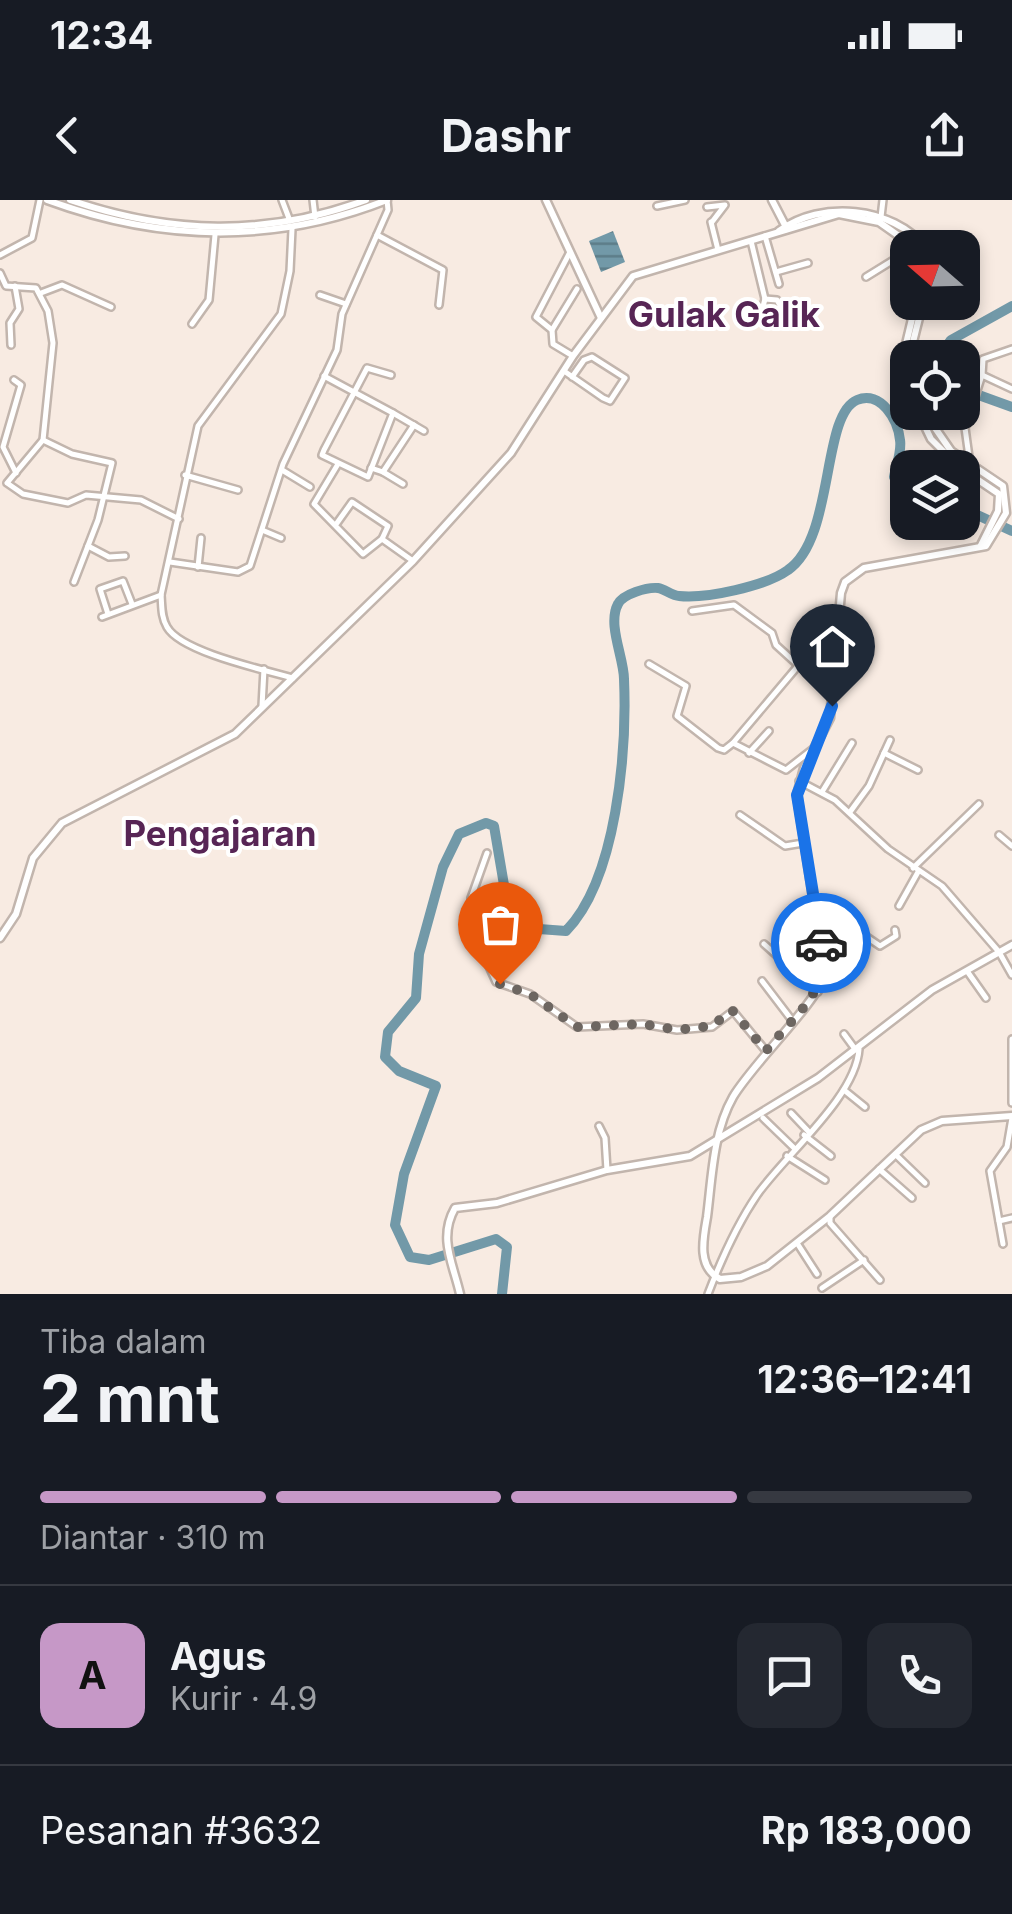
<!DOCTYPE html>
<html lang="id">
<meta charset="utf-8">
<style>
:root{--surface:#171b24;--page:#242831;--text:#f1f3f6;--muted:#9ea1a6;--line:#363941;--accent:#c698c7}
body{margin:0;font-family:Inter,sans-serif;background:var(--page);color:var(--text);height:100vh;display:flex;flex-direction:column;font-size:38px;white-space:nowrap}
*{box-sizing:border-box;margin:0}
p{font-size:32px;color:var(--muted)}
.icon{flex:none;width:55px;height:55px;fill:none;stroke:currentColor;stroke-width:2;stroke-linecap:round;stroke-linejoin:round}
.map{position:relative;height:1094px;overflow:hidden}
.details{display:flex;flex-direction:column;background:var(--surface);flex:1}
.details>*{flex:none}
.needle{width:65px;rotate:290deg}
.controls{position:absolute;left:890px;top:30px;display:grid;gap:20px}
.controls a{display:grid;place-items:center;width:90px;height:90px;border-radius:20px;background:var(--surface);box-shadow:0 5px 15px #0003;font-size:50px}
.pin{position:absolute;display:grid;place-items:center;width:85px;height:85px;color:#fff;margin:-102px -42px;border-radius:50% 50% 50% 0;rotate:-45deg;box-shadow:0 0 10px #0007}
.pin .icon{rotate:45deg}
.courier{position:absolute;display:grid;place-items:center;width:100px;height:100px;margin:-50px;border:8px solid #1a73e8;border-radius:50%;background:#fff;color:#222;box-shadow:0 2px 12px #0007}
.headline em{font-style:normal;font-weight:700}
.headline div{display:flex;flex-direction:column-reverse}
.headline{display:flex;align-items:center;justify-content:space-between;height:170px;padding:0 40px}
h1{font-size:65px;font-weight:700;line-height:75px}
.bar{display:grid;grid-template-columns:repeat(4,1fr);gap:15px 10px;align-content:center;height:120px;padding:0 40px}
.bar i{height:12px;border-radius:8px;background:var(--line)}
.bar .current{background:var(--accent)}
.bar p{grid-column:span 4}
.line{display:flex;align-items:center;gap:25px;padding:0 40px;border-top:2px solid var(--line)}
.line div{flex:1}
.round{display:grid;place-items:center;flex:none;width:105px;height:105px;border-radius:20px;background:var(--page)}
.status{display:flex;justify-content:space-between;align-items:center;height:70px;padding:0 50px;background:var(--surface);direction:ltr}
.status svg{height:28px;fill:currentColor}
header{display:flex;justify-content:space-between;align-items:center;height:130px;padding:0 40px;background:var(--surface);font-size:45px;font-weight:700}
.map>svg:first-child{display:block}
</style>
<div class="status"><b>12:34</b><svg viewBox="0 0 49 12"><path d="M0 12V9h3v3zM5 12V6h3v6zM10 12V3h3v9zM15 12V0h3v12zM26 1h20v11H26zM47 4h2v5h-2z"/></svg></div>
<header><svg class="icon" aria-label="back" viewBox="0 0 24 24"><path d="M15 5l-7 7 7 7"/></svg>Dashr<svg class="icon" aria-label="share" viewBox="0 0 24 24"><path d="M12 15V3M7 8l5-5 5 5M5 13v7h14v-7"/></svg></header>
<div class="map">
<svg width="1012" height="1094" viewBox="0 0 1012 1094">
<defs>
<pattern id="water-rules" width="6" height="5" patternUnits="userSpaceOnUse" patternTransform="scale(2.5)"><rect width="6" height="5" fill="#7299a8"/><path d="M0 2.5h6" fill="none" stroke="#5d7c88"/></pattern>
</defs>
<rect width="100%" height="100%" fill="#f8ebe2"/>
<path fill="url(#water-rules)" d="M613,31l12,31 -24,10 -12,-31z"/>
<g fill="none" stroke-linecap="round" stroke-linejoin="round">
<g stroke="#7299a8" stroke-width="10">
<path d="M938,158l13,-18 61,-34"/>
<path d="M962,189l50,18"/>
<path d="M962,308l50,23"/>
<path d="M502,1094l5,-47 -11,-8 -67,21 -19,-3 -15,-32 9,-51 32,-88 -37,-15 -14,-14 3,-25 28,-34 3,-44 24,-87 16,-33 27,-11 8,3 10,59 35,44 27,2c51,-52 61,-181 58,-252 0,-21 -17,-55 -6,-75 5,-10 29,-17 40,-16 7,1 14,8 21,8 27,3 87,-10 109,-26 47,-32 33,-155 69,-170 24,-10 41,20 43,40 2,11 -4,26 -6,37l14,21"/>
</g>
<defs>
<g id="street">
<path d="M282,0l8,21"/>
<path d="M313,0l2,17"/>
<path d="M657,6l28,-6"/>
<path d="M707,7l18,-2 -13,17"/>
<path d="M881,17l2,-17"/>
<path d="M711,22l7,28"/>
<path d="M292,29l-2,42 -9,43 -83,112 -37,169c1,11 0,22 6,32 14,25 98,43 126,51"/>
<path d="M377,35l66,35 -4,35"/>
<path d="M765,36l14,48"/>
<path d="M751,41l14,58"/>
<path d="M570,52l-34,65 16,13 1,14 20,12"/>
<path d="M0,55l32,-17 8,-38"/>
<path d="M776,72l32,-9"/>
<path d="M0,73l6,13 30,2 12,23 5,32 -10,97 -36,43 16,11 45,9 18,-8 55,5 38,19"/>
<path d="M866,77l42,-26"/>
<path d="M41,93l21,-8 49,22"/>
<path d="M320,95l26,9"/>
<path d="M765,99l12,1 8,14"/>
<path d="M192,124l17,-24 6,-65"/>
<path d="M745,124l16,-10 4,-15"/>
<path d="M552,130l25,-41"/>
<path d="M11,145l-1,-22 9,-14 -4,-23"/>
<path d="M564,171l39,27 7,3 15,-23 -33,-21 -8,3 -12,17"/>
<path d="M982,175l1,-16 29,-10"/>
<path d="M324,176l69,37 -25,64 -46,-22 2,-5 43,-82 24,7"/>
<path d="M14,180l7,5 -18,62 13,26"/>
<path d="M393,213l31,18"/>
<path d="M43,240l29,14 40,9 -14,57 -24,62"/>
<path d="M970,264l-5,-36 17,-53 30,14"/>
<path d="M371,268l12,4 31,-47"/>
<path d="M282,270l28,17"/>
<path d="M383,272l20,12"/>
<path d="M185,275l53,15"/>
<path d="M337,323l15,-21 36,24 -6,13 -19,15 -49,-50 24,-40"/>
<path d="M262,330l19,8"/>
<path d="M382,339l31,22"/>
<path d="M88,346l21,11 16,-1"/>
<path d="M170,362l68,10 12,-6 33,-102 54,-114 5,-36 46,-104 -1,-10"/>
<path d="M198,367l3,-29"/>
<path d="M692,411l42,-6 38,28 4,12 23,21"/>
<path d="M108,414l-8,-25 23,-8 9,23"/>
<path d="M102,417l59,-22"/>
<path d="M649,464l37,22 -9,30 41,32 6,2 9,-7 53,27 27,-21"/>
<path d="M262,506l2,-37"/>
<path d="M733,543l86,-102 17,-10"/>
<path d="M749,553l20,-22"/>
<path d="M884,553l34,17"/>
<path d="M799,581l36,19 53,49 54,37 57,66 13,23"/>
<path d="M822,592l30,-49"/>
<path d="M850,612l19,-26 21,-46"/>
<path d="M740,615l45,31 18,-3"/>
<path d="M999,635l13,11"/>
<path d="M487,653l-16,45v47l11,6 14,31 34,12 47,33 66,-3 34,6 35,-3 21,-16 33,40"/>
<path d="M913,668l66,-64"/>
<path d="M899,706l19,-34"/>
<path d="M816,719l33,6 31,21 16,-10 -1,-6"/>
<path d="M764,744l54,48"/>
<path d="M967,771l19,27"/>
<path d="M762,781l29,38"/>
<path d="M844,834l11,15"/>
<path d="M1012,839v64"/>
<path d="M844,890l21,17"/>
<path d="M791,913l17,18"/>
<path d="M763,918l31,30"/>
<path d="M599,926l6,12 2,32"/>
<path d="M804,935l27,21"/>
<path d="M896,955l29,28"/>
<path d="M787,956l38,24"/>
<path d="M879,969l33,29"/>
<path d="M830,1016v7l50,57"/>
<path d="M999,1021l13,-3"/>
<path d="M797,1043l20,31"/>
<path d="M1003,1044l-13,-73 17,-24 5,-29"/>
<path d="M822,1088l42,-28"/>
<path d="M708,1094c13,-34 28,-68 49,-99 28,-40 99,-98 102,-146"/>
</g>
<g id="secondary">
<path d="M47,0c114,42 226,45 340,0"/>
<path d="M70,0c99,34 196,37 296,0"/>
<path d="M546,0l55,118"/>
<path d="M772,0l15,29"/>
<path d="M779,31c42,-31 113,-25 147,17"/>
<path d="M909,158l14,-56"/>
<path d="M908,167v2"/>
<path d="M908,192l-7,-27 15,-63"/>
<path d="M918,212l13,27 29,29"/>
<path d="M924,212l27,39 52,35 3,27 -20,33 -122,22 -19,14 -4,11 -11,125 -26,50 -7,27 28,179c-8,29 -72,89 -92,123 -20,35 -21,81 -26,120 -4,22 -10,50 13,62l21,-2 26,-11 63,-50 91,-86 21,-9 70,-5"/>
<path d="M962,269l37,25 -1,17 -17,34"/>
<path d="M0,738l16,-24 17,-56 29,-35 173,-89 178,-173 98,-108 62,-97 60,-80 206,-62 40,8 37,26"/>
<path d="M460,1094c-7,-31 -22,-56 -5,-86l42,-5 110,-33 83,-14 128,-78 114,-88 80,-45"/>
</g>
</defs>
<use href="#street" stroke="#c2b5ad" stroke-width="10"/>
<use href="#secondary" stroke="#c2b5ad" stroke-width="11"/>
<use href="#street" stroke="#fff" stroke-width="5"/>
<use href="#secondary" stroke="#fff" stroke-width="6"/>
</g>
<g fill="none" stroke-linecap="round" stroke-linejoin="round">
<path stroke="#6d6661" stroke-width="10" stroke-dasharray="0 18" d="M500,784l30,10 47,33 66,-3 34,6 35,-4 20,-16 34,41c27,-35 66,-60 55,-108"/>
<path stroke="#1a73e8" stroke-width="12" d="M821,743l-24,-148 35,-89"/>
</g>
<g text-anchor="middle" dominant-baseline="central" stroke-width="8" stroke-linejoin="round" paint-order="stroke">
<g font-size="35" font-weight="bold" fill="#572555" stroke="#fff">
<text x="724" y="114">Gulak Galik</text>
<text x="220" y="633">Pengajaran</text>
</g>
</g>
</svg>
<div class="controls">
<a><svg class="needle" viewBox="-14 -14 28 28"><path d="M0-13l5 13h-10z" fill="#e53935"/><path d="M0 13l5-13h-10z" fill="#9ea1a6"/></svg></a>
<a><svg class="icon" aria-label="locate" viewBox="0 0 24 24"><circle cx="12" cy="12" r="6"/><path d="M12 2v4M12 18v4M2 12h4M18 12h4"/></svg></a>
<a><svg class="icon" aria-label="layers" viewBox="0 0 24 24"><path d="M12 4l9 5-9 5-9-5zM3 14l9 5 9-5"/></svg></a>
</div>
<div class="pin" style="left:500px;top:784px;background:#ea580c"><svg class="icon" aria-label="bag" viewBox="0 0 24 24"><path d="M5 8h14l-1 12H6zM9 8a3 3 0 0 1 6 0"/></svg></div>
<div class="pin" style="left:832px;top:506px;background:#1f2937"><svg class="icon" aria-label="home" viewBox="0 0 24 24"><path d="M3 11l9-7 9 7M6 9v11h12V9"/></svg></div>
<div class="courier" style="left:821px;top:743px"><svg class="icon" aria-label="car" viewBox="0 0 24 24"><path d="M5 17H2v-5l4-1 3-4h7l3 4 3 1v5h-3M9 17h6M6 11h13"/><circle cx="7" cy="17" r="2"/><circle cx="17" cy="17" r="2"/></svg></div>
</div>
<section class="details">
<div class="headline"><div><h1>2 mnt</h1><p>Tiba dalam</p></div><em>12:36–12:41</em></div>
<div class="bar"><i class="current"></i><i class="current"></i><i class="current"></i><i></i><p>Diantar · 310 m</p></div>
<div class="line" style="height:180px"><b class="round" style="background:var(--accent);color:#111">A</b><div><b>Agus</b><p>Kurir · 4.9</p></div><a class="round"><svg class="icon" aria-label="chat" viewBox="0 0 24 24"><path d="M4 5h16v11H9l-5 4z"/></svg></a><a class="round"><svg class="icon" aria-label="phone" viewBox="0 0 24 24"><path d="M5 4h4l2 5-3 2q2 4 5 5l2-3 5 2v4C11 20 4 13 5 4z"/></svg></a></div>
<div class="line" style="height:130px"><div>Pesanan #3632</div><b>Rp 183,000</b></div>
</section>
